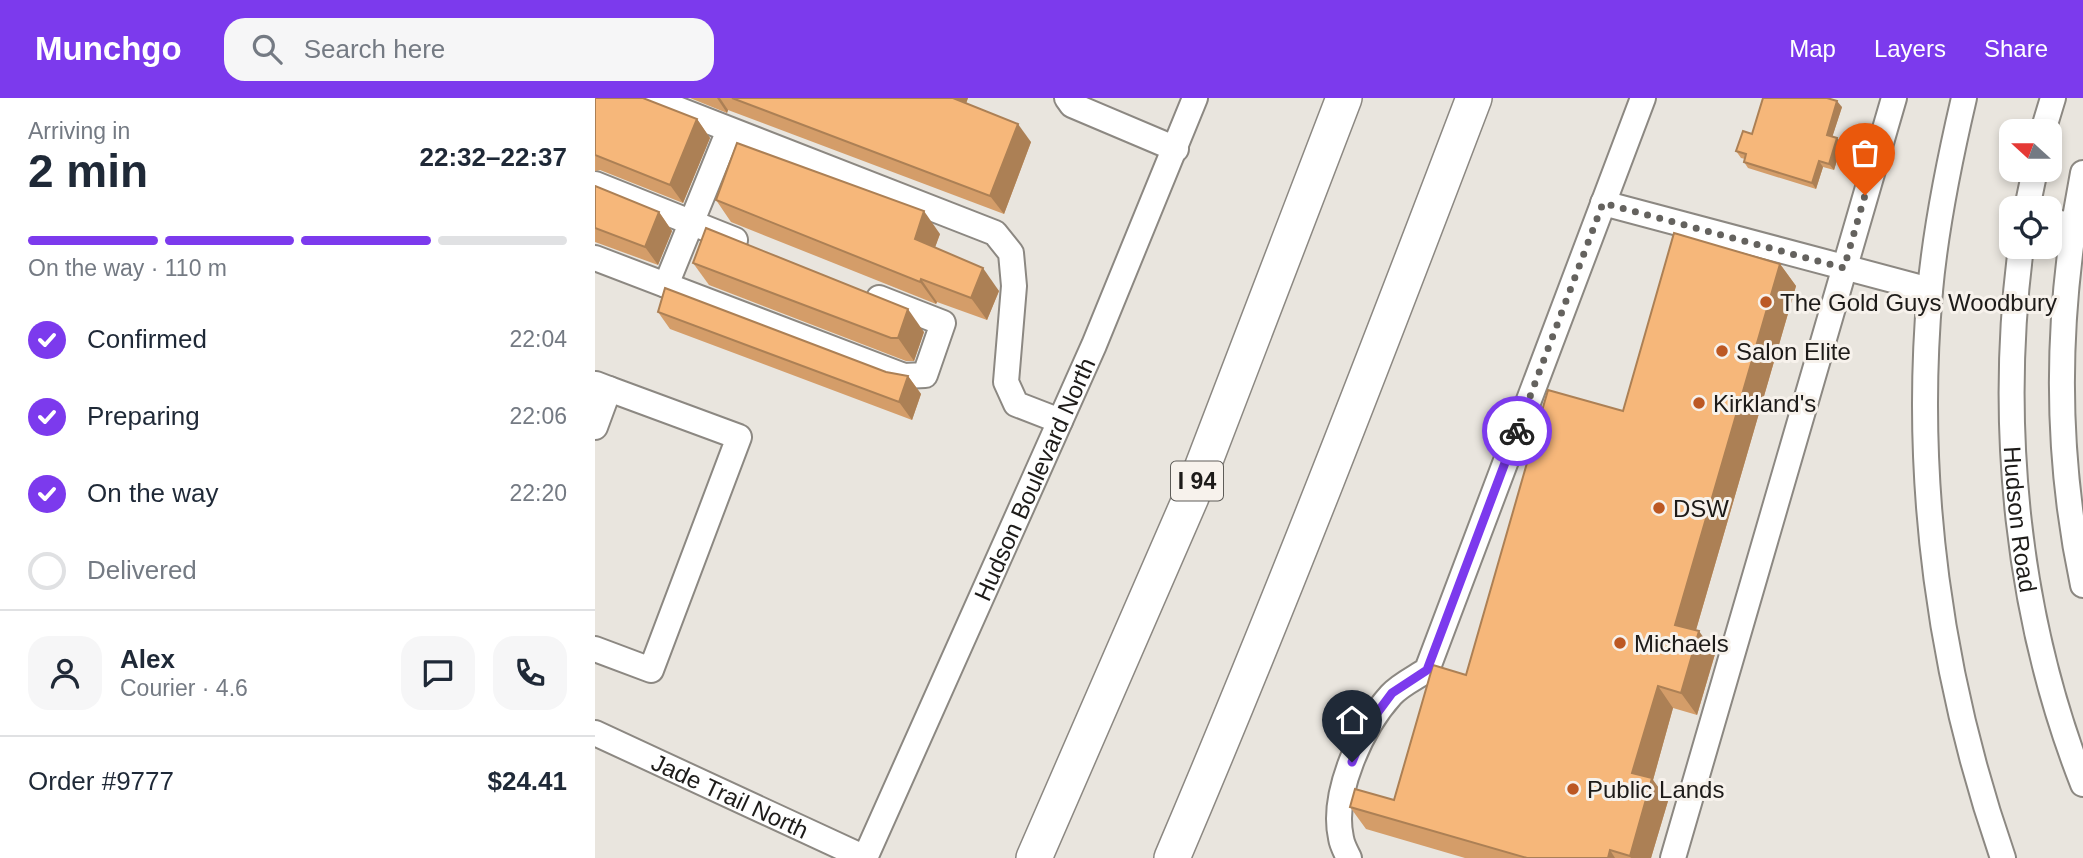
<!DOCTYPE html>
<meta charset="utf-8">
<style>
:root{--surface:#fff;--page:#f6f6f7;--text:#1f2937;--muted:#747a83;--line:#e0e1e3;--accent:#7c3aed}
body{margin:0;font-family:Helvetica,sans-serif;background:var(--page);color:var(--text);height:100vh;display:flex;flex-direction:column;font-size:26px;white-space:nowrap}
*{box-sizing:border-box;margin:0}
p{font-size:23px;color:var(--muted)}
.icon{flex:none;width:38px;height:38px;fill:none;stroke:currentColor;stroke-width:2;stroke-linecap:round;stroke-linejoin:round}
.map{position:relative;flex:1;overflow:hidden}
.drawer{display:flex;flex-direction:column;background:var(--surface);width:595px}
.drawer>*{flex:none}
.needle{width:46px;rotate:291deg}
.tools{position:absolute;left:1404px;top:21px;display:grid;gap:14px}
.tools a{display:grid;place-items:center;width:63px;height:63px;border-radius:14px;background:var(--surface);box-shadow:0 4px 10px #0003;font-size:35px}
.pin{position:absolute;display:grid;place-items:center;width:60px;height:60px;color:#fff;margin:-72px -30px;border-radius:50% 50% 50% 0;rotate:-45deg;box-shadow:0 0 7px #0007}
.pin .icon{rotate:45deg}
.courier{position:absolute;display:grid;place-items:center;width:70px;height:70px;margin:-35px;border:5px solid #7c3aed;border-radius:50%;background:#fff;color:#222;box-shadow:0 2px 9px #0007}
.headline em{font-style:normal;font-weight:800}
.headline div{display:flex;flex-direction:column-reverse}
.headline{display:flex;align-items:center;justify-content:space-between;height:119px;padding:0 28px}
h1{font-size:46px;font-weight:800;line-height:52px}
.bar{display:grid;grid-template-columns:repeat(4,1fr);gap:10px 7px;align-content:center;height:84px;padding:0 28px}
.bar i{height:9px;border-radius:5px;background:var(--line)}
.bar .current{background:var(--accent)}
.bar p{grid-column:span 4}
.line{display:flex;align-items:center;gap:18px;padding:0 28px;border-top:2px solid var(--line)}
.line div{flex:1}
.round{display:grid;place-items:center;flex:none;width:74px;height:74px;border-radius:21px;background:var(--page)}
ol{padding:0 28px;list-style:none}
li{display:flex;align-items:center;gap:21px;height:77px}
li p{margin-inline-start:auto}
li .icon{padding:7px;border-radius:50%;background:var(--accent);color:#fff;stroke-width:4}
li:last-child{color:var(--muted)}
li i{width:38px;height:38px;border:4px solid var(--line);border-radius:50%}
header{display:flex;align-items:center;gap:42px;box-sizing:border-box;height:98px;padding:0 35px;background:var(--accent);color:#fff}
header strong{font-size:33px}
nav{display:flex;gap:38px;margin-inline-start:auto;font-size:24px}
.search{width:490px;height:63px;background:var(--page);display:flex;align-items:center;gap:18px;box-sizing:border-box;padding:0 24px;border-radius:21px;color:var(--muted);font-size:26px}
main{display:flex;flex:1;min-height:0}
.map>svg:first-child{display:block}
</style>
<header>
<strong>Munchgo</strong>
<div class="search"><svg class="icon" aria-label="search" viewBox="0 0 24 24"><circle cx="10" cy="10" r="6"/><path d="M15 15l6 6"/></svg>Search here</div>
<nav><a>Map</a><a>Layers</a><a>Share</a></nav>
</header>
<main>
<section class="drawer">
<div class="headline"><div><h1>2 min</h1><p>Arriving in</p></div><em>22:32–22:37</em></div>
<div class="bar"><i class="current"></i><i class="current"></i><i class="current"></i><i></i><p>On the way · 110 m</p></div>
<ol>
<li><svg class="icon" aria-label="check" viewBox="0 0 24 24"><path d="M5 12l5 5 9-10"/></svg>Confirmed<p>22:04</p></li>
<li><svg class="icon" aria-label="check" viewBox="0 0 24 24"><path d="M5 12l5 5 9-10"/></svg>Preparing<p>22:06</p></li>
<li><svg class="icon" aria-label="check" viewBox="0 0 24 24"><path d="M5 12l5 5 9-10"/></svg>On the way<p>22:20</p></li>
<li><i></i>Delivered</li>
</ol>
<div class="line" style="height:126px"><a class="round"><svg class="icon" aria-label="person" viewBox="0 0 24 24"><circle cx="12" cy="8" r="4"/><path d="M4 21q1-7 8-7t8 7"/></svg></a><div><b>Alex</b><p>Courier · 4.6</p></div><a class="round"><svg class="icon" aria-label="chat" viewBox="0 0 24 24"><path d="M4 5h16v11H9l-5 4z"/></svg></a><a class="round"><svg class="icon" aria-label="phone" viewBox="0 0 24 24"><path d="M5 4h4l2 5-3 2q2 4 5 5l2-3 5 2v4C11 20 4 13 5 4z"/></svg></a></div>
<div class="line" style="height:91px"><div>Order #9777</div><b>$24.41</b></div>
</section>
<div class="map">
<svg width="1488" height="760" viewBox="0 0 1488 760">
<rect width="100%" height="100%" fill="#e9e5de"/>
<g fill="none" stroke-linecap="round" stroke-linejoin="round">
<defs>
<g id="minor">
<path d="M54,0l346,135 16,20 3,33 -8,96 10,22 44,17"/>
<path d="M472,0l5,7 104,44"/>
<path d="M1369,0c-15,64 -28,127 -34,193 -17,192 10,386 73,567"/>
<path d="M1448,33l10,-33"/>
<path d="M1488,75c-27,137 -29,276 0,412"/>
<path d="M0,86l140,56"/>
<path d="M1008,105l327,87"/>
<path d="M1432,110l8,-38"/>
<path d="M1454,123l34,6"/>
<path id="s1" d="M1426,149c-23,178 -4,370 62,537"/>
<path d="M0,160l309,118 21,-1 18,-52 -64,-25"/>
<path d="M71,187l63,-155"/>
<path d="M0,329l14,-38 -13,-5"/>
<path d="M0,551l56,21 88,-233 -130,-48"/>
<path id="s2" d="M0,635l270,125"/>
<path id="s3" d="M270,760l229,-513 101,-247"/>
<path d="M754,760c-3,-6 -7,-13 -8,-20 -10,-45 21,-111 50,-143 9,-10 24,-17 36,-25l216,-572"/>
<path d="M1078,760l221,-760"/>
</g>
<g id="highway">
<path d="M439,760l157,-361 153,-399"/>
<path d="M577,760c107,-251 205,-505 302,-760"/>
</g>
</defs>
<use href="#minor" stroke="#8c8882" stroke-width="28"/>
<use href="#highway" stroke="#8c8882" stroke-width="38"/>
<use href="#minor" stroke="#fff" stroke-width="24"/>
<use href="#highway" stroke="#fff" stroke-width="35"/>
</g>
<g fill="#d49d69">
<path d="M0,0l102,21 13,19 -27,65 -83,-33 -5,1z"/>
<path d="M95,0h278l-2,5 65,39 -27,72 -276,-104 -1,3z"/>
<path d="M1247,9l-10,30 5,1 5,6 -8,26 -11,-3 -7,22 -68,-21 -4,-6 1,-3 -4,-1 -5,-7 16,-17z"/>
<path d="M0,88l64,26 13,19 -14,34 -63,-23z"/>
<path d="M121,102l224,34 -5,13 64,44 -12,29 -50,-18 -1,2 -205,-82z"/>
<path d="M98,165l231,69 -10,29h-8l-197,-76z"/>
<path d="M1185,166l16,22 -100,344 19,24 -18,61 -24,-7 -20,72 15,21 -17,57h-186l-99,-29 -16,-22 44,-7 72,-125z"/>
<path d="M63,214l228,60 22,4 13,18 -9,26 -242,-91z"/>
</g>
<g fill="#ac8055">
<path d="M122,0h3l8,12 -1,3z"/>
<path d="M355,0h18l-6,17z"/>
<path d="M1242,3l5,6 -11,34 -4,-6z"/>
<path d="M102,21l13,19 -27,65 -13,-18z"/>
<path d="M423,26l13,18 -27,72 -14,-18z"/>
<path d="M1242,40l5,6 -8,26 -5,-6z"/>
<path d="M1224,63l4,6 -7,22 -4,-6z"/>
<path d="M329,113l16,23 -10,27 -15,-22z"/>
<path d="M64,114l13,19 -14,34 -13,-18z"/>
<path d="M1185,166l16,22 -105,361 -16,-22z"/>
<path d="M388,170l16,23 -12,29 -16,-22z"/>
<path d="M326,181l16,23 -1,2 -16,-22z"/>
<path d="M313,211l16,23 -10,29 -16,-23z"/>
<path d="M313,278l13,18 -9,26 -13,-18z"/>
<path d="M1104,533l16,23 -18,61 -16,-22z"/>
<path d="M1063,588l15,22 -20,72 15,21 -17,57h-20l-1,-2 2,-83z"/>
<path d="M1015,752l5,8h-7z"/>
</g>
<g fill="#f6b77a" stroke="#ac8055" stroke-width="2">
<path d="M0,0h48l54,21 -27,66 -75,-30z"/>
<path d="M137,0h221l65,26 -28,72z"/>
<path d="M1168,0h64l10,3 -10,34 10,3 -8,26 -10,-3 -7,22 -68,-21 2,-8 -10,-3 7,-20 9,3z"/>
<path d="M142,45l187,68 -9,28 68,29 -12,30 -50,-19 -1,3 -204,-82z"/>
<path d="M0,88l64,26 -14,35 -50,-19z"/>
<path d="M111,130l202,81 -10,29h-7l-198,-75z"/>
<path d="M1079,135l106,31 -105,361 24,6 -18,62 -23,-7 -26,87 20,5 -22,78 -20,-6 -2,8h-81l-177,-51 5,-18 39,11 39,-135 33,10 82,-285 75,21z"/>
<path d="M70,190l221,84 22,4 -9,26 -241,-90z"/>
</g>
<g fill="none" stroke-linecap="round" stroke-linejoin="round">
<path stroke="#64625e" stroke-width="7" stroke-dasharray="0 12.6" d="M922,333l86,-228 241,65 21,-73"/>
<path stroke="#7c3aed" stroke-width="9" d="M757,664l14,-34 26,-35 35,-23 90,-239"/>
</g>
<g fill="#bc5823" stroke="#f7f2ec" stroke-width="2.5">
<circle cx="1171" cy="204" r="7"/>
<circle cx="1127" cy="253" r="7"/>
<circle cx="1104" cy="305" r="7"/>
<circle cx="1064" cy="410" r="7"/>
<circle cx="1025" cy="545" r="7"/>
<circle cx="978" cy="691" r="7"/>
</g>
<g text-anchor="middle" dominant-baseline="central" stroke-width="6" stroke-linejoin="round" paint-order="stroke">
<rect fill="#f7f2ec" stroke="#5e5c58" stroke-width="2" x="576" y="363.5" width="52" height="39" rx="5"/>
<g font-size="23" font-weight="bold" fill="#1d1b19">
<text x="602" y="383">I 94</text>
</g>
<g font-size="24" fill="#1d1b19" stroke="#f7f2ec" text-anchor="start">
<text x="1185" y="204">The Gold Guys Woodbury</text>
<text x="1141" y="253">Salon Elite</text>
<text x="1118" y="305">Kirkland's</text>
<text x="1078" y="410">DSW</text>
<text x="1039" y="545">Michaels</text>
<text x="992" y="691">Public Lands</text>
</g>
<g font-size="24" fill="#1d1b19" stroke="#f7f2ec">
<text stroke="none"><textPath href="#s3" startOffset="415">Hudson Boulevard North</textPath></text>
<text stroke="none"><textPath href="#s1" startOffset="273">Hudson Road</textPath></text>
<text stroke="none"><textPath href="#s2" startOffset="149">Jade Trail North</textPath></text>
</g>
</g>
</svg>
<div class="tools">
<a><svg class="needle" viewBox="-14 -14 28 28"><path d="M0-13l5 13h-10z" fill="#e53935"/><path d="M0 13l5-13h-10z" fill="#747a83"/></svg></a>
<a><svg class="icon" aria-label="locate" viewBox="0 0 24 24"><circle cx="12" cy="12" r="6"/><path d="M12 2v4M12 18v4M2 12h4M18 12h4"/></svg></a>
</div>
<div class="pin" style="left:1270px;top:97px;background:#ea580c"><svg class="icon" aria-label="bag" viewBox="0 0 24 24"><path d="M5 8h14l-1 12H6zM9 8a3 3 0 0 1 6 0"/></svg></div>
<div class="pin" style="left:757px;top:664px;background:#1f2937"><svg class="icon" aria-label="home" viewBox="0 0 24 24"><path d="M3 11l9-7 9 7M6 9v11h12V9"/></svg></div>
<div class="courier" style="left:922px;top:333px"><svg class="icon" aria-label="bike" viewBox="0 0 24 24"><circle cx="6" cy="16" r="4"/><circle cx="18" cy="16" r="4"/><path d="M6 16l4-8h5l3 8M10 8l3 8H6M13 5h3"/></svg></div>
</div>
</main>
